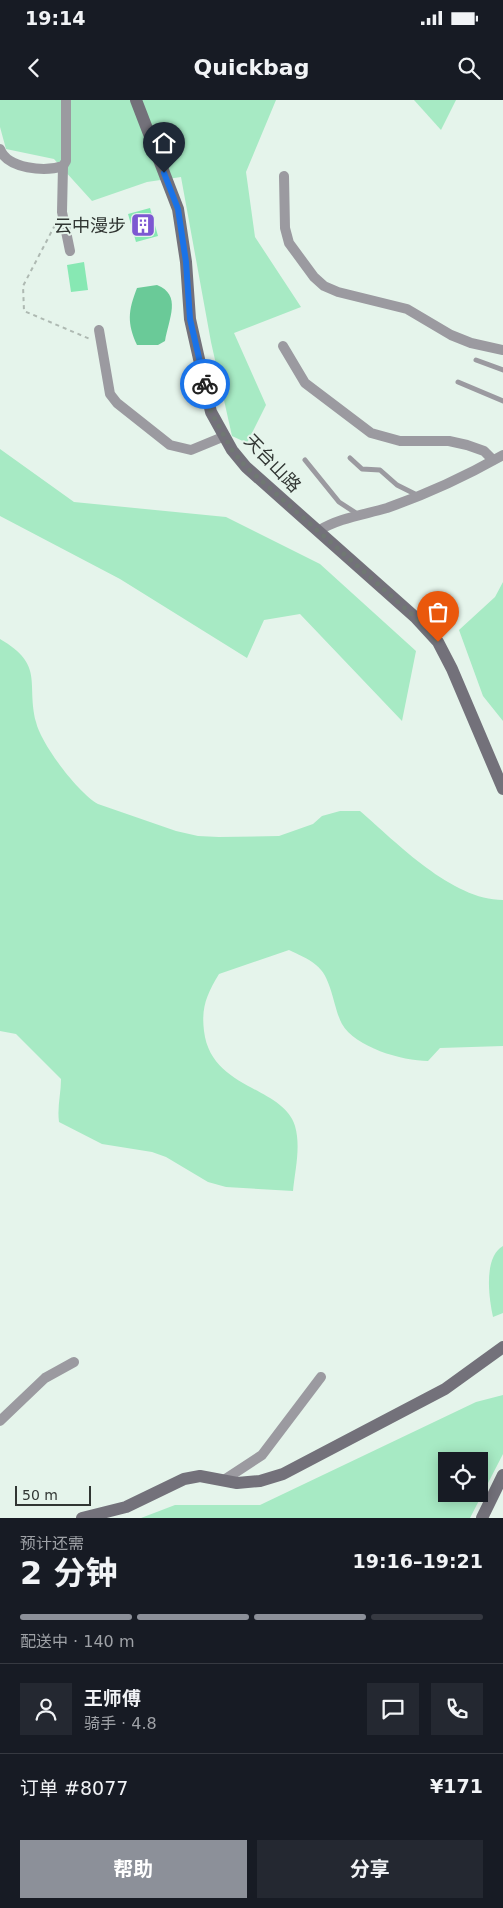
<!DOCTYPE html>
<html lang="zh">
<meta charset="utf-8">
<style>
:root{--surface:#171b24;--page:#242831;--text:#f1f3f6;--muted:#9ea1a6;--line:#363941;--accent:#8c9099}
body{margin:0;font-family:"DejaVu Sans","Noto Sans SC",sans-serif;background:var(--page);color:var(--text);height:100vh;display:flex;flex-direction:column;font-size:19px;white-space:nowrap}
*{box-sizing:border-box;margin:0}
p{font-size:16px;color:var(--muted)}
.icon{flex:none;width:28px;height:28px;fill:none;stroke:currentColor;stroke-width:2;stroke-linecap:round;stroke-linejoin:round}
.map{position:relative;height:1418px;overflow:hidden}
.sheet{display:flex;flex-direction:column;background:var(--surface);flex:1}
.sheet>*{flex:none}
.fabs{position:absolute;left:438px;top:1352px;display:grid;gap:10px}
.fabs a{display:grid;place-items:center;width:50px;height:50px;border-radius:0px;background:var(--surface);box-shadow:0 2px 12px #0003;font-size:25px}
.scale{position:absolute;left:15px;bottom:12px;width:76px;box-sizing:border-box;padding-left:5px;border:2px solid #313633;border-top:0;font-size:14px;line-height:18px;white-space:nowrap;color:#313633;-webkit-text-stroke:4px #e5f4eb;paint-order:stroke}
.pin{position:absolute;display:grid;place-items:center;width:42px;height:42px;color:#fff;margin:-51px -21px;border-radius:50% 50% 50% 0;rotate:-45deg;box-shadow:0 0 5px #0007}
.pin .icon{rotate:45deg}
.courier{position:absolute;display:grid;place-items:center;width:50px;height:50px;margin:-25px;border:4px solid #1a73e8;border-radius:50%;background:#fff;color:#222;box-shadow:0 1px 6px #0007}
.head em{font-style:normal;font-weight:700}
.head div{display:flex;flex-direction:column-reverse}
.head{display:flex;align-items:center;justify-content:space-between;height:85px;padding:0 20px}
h1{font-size:32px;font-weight:700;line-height:38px}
.bar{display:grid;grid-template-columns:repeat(4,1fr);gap:8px 5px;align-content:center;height:60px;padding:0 20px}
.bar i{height:6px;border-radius:4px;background:var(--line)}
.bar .active{background:var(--accent)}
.bar p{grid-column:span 4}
.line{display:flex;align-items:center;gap:12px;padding:0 20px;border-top:1px solid var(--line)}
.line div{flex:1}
.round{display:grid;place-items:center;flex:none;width:52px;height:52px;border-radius:0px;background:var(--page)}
.primary-button{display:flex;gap:10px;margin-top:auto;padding:10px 20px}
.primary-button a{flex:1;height:58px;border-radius:0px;background:var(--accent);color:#fff;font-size:20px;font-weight:700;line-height:58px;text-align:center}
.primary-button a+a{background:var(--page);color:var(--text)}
.status{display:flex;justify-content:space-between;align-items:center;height:35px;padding:0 25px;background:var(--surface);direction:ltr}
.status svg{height:14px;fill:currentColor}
header{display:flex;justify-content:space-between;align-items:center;height:65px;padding:0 20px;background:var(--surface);font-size:22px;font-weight:700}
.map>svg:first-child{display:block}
</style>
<div class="status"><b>19:14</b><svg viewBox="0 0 49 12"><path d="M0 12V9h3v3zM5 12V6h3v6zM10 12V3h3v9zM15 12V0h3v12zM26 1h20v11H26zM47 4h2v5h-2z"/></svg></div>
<header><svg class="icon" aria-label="back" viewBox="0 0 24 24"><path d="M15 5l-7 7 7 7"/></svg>Quickbag<svg class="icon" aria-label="search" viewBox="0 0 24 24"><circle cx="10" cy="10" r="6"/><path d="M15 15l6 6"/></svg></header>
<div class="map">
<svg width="503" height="1418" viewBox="0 0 503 1418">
<rect width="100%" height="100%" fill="#e5f4eb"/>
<g fill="#a7eac4" fill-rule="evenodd">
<path d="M0,0h276l-30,72 9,65 46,70 -67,26 32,72 -19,38 -15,-7 -21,-94 -30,-165 -34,5 -55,19 -38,-42 -48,-10 -6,-22z"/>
<path d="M414,0h42l-15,30z"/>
<path d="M0,349l74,53 152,15 94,47 96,87 -14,70 -102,-107 -36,6 -17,38 -127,-79 -120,-63z"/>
<path d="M503,482v139l-20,-25 -24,-66 36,-33z"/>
<path d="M0,539c45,26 26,44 36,83 5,22 42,71 62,82l78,27 22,5 21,1 60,-1 34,-12 9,-8 18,-5h20c37,32 92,89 143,89v146l-63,2 -12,13c-26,0 -73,-14 -86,-37 -9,-17 -10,-47 -26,-59 -8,-7 -19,-11 -27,-15l-70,24c-12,20 -18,33 -15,57 7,59 79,55 91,95 6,21 0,44 -2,65l-67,-4 -18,-5 -42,-25 -14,-5 -50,-8 -43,-22c-2,-15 2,-28 2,-43l-45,-45 -16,-3z"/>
<path d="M503,1146v67l-10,4c-4,-18 -10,-60 10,-71z"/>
<path d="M503,1295v59l-33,64h-329l34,-13h85l216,-103zM446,1361h33v33h-33z"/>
</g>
<path fill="#6aca98" d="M157,185c25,10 12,33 8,56l-7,4h-21c-10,-22 -9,-34 0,-57z"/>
<g fill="#87e8b3">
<path d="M150,108l8,28 -22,6 -8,-28z"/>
<path d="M84,162l4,28 -17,2 -4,-27z"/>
</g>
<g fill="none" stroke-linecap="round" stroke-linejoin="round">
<path stroke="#aeb9b2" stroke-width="2" stroke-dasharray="4 4" stroke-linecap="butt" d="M55,125l-32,61 1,25 66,28"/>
<g stroke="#9b9aa0" stroke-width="5">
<path d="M476,260l27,10"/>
<path d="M458,282l45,19"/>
<path d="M350,358l12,11 18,1 17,15 20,10"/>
<path d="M305,360l34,42 20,13"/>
</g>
<g stroke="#9b9aa0" stroke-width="10">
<path d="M0,49c7,20 45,23 63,17l3,-5v-61"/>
<path d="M63,66l-1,46 8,39"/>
<path d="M284,76l1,52 4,15 25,34 10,9 14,6 69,17 44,26 20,8 32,7"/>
<path d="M99,230l11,64 7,9 53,42 21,5 34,-14"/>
<path d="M283,246l22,37 66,50 29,8h49l18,4 17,6 9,9"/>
<path d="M318,431c21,-13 45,-16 69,-23 40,-14 79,-32 116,-53"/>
<path d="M0,1321l45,-43 29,-16"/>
<path d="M224,1380l38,-25 59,-78"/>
</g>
<g stroke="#73717a" stroke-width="12">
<path d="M136,0l42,109 8,53 4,57 21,93 21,38 14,17 169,150 23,25 14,27 51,120"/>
<path d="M82,1418l44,-11 58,-28 16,-3 37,7 23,-2 23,-7 162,-85 58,-42"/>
<path d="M482,1418l21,-43"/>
</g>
</g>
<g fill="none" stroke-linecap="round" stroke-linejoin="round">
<path stroke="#707873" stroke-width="5" stroke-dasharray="0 9" d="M205,284l6,28 21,38 14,17 169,150 23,25"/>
<path stroke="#1a73e8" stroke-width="6" d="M164,73l14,36 8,53 4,57 15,65"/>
</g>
<defs>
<symbol id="building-square" viewBox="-11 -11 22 22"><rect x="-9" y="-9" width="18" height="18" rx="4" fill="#7d58d2" stroke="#e5f4eb"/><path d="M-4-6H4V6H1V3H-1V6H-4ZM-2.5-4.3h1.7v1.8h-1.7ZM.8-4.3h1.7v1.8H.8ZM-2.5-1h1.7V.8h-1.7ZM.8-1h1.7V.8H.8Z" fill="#fff"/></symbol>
</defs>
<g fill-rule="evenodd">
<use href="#building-square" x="129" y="111" width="28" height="28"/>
</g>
<g text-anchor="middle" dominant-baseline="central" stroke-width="4" stroke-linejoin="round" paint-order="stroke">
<g font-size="18" fill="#313633" stroke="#e5f4eb" text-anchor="end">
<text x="126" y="125">云中漫步</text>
</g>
<g font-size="18" fill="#313633" stroke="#e5f4eb">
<text transform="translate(273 363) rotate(46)">天台山路</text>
</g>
</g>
</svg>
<div class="fabs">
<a><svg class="icon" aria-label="locate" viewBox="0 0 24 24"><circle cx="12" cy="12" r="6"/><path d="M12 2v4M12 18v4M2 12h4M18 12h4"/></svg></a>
</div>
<div class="scale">50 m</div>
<div class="pin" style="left:438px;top:542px;background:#ea580c"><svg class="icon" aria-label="bag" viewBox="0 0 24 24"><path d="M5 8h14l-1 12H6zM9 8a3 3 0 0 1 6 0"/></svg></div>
<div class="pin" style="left:164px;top:73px;background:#1f2937"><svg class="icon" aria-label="home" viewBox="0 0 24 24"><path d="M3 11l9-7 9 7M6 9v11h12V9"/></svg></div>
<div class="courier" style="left:205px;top:284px"><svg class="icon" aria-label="bike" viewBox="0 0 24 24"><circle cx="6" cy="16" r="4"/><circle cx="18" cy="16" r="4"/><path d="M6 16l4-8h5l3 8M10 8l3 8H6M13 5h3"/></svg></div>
</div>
<section class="sheet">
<div class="head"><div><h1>2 分钟</h1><p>预计还需</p></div><em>19:16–19:21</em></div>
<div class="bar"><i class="active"></i><i class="active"></i><i class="active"></i><i></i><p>配送中 · 140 m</p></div>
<div class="line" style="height:90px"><a class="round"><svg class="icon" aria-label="person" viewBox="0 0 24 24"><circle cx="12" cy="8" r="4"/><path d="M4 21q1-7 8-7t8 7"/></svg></a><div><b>王师傅</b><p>骑手 · 4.8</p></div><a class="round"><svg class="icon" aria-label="chat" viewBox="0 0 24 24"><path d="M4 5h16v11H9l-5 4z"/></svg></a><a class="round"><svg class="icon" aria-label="phone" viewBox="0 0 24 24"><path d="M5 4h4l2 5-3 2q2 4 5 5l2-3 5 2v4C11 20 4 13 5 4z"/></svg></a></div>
<div class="line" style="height:65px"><div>订单 #8077</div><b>¥171</b></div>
<div class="primary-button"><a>帮助</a><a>分享</a></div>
</section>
